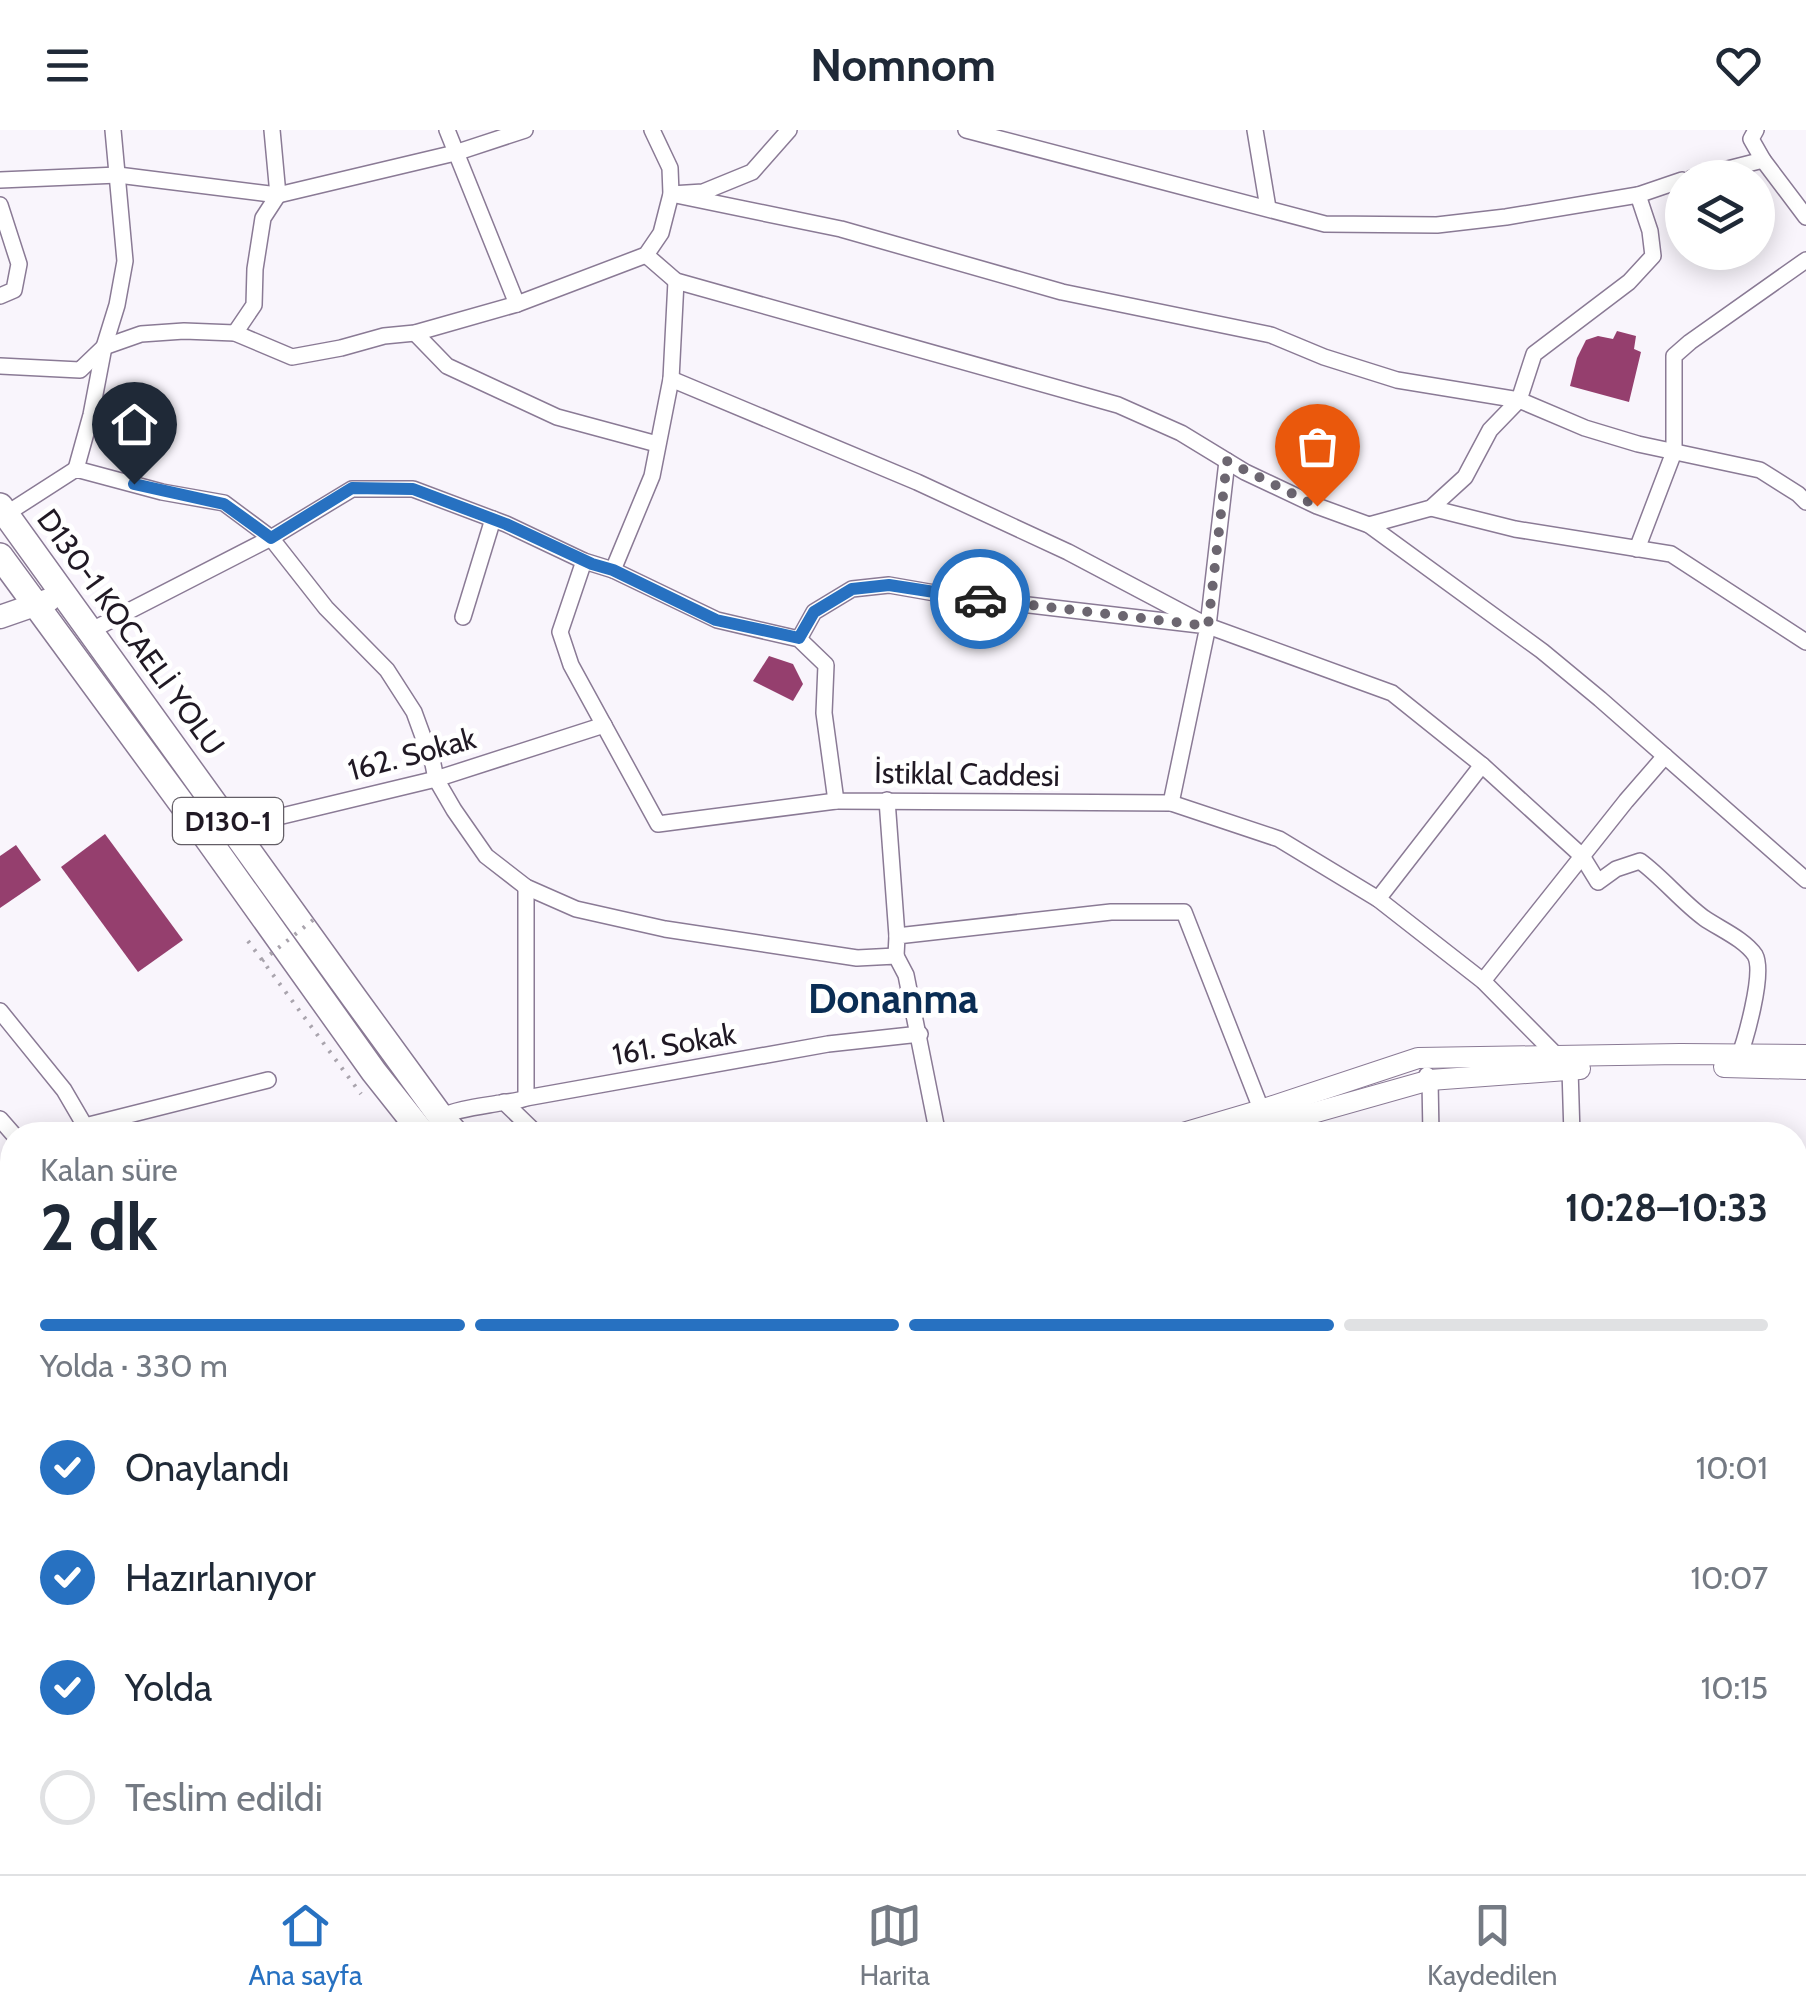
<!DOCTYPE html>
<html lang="tr">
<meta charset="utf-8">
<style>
:root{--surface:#fff;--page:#f2f2f3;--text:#1f2937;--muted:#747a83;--line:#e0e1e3;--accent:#2771c1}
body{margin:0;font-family:Cabin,sans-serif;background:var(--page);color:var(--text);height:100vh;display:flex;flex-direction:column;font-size:38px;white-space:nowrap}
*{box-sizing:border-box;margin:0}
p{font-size:32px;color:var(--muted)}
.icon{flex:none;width:55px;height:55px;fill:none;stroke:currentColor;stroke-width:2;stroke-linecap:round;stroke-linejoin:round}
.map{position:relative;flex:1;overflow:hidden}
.side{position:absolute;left:0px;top:992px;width:1808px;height:752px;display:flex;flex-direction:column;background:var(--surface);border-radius:40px 40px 0 0;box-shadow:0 5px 25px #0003}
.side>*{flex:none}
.tools{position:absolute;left:1665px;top:30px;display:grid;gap:20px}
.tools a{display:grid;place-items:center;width:110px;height:110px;border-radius:50%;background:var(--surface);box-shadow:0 5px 25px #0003;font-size:50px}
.pin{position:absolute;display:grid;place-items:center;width:85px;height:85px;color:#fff;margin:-102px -42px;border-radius:50% 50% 50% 0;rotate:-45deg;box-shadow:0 0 10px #0007}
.pin .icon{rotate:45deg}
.courier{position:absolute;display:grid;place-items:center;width:100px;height:100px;margin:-50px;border:8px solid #2771c1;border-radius:50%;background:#fff;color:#222;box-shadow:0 2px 12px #0007}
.head em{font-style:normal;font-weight:800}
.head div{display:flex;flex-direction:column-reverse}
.head{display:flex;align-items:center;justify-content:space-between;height:170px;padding:0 40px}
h1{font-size:65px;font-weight:800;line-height:75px}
.bar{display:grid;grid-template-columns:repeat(4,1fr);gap:15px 10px;align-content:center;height:120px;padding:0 40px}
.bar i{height:12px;border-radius:8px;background:var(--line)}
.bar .on{background:var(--accent)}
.bar p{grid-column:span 4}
ol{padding:0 40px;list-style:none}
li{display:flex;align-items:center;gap:30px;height:110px}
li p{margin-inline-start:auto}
li .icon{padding:10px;border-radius:50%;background:var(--accent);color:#fff;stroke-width:4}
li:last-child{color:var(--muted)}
li i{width:55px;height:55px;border:5px solid var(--line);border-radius:50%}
header{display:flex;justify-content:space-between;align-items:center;height:130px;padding:0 40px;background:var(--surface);font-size:45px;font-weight:800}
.tabs{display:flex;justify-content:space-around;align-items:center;height:140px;border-top:2px solid var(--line);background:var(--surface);font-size:28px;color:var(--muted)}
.tabs a{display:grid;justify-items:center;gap:5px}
.tabs .on{color:var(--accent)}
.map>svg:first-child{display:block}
</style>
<header><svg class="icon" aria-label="menu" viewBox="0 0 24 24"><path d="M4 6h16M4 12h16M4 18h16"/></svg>Nomnom<svg class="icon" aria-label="heart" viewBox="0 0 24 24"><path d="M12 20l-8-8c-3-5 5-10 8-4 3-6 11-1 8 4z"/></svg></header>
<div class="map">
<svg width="1806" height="1744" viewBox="0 0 1806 1744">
<rect width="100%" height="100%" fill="#f9f5fc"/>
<path fill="#c1ed97" d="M1237,1732l9,12h-606l-6,-11z"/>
<g fill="#953f6e">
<path d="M1617,201l19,5 -2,13 7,3 -12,50 -59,-16 7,-28 9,-18 12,-4 15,3z"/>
<path d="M769,526l24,8 10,20 -10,17 -40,-20z"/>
<path d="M105,704l78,106 -45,32 -77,-105z"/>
<path d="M16,715l25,35 -41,28v-52z"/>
</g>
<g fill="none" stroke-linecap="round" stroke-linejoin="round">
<defs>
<g id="service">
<path d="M0,1376l12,16"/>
<path d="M273,1732l9,12"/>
</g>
<g id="minor">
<path d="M447,0l70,174"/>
<path d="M789,0l-37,42 -49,20 -32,2 170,35 221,63 209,43 53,22 73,23 122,20 66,28 53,16 122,26 38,24 8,8"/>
<path d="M966,0l359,94 112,1 69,-8 132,-22 44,-15"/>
<path d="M1255,0l13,78"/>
<path d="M1756,0l-5,9 12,21 43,57"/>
<path d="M1692,48l71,-18"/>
<path d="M0,50l118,-5 160,20 177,-42 70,-23"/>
<path d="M0,75l19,59 -5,26 -14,6"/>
<path d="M646,125l30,26 442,124 63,28 64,39 72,34 52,19 173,126 58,48 206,181"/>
<path d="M235,203l19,-28 1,-36 8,-51 15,-23 -6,-65"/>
<path d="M415,203l32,33 110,51 100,27"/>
<path d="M0,236l80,4 24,-23 37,-13 43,-3 51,2 57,24 49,-9 43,-12 31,-3 102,-29 129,-49 15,-22 10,-39 -1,-26 -18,-38"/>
<path d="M671,249l246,103 151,70 140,74 184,67 90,72 100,91 16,26 18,-13 24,-8c23,17 41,40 64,57 16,11 40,21 51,37 10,18 -10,87 -18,107"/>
<path d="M76,339l15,-54 13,-68 13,-42 8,-44 -12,-131"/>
<path d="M1431,378l84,21 156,25 135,88"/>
<path d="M6,384l70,-45 86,23 62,11 47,35 55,70 61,62 27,42 19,52 3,15 18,31 32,46 40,31 50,22 89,20 192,29 39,-2 10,19 32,160"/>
<path d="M1369,395l62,-17 34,-31 25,-47 29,-30 15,-46 95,-72 24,-26 -3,-25 -12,-36"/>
<path d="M1637,419l37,-97v-96l16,-14 116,-82"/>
<path d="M584,431l-24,71 11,33 87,159 178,-23"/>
<path d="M613,440l39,-94 19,-97 5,-98"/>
<path d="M463,487l30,-98"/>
<path d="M1208,496l19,-165"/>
<path d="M90,501l181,-93 81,-49h61l93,35 78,37 29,9 104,50 82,19 27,26 -2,48 12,88 335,2 108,36 99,60 105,82 87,88 2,66"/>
<path d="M799,509l15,-27 38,-23 37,-4 63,11 256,30 -37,177"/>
<path d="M887,670l10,136"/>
<path d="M232,698l204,-49 168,-54"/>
<path d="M526,757v211"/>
<path d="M1378,769l104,-134"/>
<path d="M896,826l1,-20 214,-24h73l81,207"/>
<path d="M1483,851l143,-180 39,-45"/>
<path d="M0,881l64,79 21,36 -2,9"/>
<path d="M1427,945l3,5 1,55"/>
<path d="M504,972l34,33"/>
<path d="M441,987c14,-8 42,-11 59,-14 10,-2 16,-1 26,-5l302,-54 92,-10"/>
<path d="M0,989l14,16"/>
<path d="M85,996l183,-46"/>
<path d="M0,1073l12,-3"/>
<path d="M1795,1178l11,-10"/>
<path d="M1795,1362l11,-3"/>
<path d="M1795,1485l11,-4"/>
<path d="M1409,1732l9,12"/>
<path d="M1659,1744l19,-12"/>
</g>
<g id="tertiary">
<path d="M1724,937l81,2"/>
<path d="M1176,1005l85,-25 157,-52 262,-4 126,1"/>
<path d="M1235,1005l195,-55 150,-11"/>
</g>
<g id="secondary">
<path d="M0,487l49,-17"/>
<path d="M1795,1690l11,-9"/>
<path d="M1795,1717l11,11"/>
<path d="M1264,1732l9,12"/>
<path d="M1725,1744l15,-12"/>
<path d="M1773,1744l15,-12"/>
</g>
<g id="trunk">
<path d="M0,376l355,493 86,118 16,18"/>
<path d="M0,426l207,282 167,234 50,63"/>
<path d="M1317,1732l11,12"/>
<path d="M1359,1732l11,12"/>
</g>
</defs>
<use href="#service" stroke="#8a7a95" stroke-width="10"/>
<use href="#minor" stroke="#8a7a95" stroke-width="18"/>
<use href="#tertiary" stroke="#8a7a95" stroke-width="22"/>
<use href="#secondary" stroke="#8a7a95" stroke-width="25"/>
<use href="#trunk" stroke="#8a7a95" stroke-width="28"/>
<path stroke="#a9a4ad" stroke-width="4" stroke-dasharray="2.5 8" stroke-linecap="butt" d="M248,811l113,153"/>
<use href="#service" stroke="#fff" stroke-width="8"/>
<use href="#minor" stroke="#fff" stroke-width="15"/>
<use href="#tertiary" stroke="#fff" stroke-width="20"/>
<use href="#secondary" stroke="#fff" stroke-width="22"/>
<use href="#trunk" stroke="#fff" stroke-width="25"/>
<path stroke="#a9a4ad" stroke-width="4" stroke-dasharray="2.5 8" stroke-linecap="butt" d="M262,831l56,-45"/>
</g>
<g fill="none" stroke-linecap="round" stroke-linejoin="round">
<path stroke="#6c6670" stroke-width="10" stroke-dasharray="0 18" d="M980,469l228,27 19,-165 90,45"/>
<path stroke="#2771c1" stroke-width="12" d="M134,354l90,20 47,34 81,-50 61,1 93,35 86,40 21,6 103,50 83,18 15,-26 38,-23 37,-4 91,14"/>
</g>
<g text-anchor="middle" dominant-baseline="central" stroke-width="10" stroke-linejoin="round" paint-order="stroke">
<rect fill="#fff" stroke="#635e66" stroke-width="2.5" x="173" y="668" width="110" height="46" rx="8"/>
<g font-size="28" font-weight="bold" fill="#201924">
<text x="228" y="691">D130-1</text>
</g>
<g font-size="30" fill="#201924" stroke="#fff">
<text transform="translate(131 502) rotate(54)">D130-1 KOCAELİ YOLU</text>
<text transform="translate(412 624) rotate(-15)">162. Sokak</text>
<text transform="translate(967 644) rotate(1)">İstiklal Caddesi</text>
<text transform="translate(674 914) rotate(-10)">161. Sokak</text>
</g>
<g font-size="40" font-weight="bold" fill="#0a2d54" stroke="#fff">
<text x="893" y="868">Donanma</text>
</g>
</g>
</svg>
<div class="tools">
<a><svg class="icon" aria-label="layers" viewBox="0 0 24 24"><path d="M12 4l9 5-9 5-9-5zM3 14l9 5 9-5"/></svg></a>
</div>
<div class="pin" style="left:1317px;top:376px;background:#ea580c"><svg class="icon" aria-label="bag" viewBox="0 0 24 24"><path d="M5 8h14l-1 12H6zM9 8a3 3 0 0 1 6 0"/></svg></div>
<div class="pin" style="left:134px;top:354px;background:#1f2937"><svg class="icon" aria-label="home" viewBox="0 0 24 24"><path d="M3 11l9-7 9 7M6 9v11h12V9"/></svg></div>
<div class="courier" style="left:980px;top:469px"><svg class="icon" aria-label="car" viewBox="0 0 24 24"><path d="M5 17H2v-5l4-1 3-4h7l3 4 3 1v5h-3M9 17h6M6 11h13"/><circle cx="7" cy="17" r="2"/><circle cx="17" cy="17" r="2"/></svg></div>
<section class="side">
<div class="head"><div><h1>2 dk</h1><p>Kalan süre</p></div><em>10:28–10:33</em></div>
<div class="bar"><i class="on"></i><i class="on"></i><i class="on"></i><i></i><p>Yolda · 330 m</p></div>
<ol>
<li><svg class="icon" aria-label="check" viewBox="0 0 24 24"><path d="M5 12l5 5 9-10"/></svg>Onaylandı<p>10:01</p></li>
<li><svg class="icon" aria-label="check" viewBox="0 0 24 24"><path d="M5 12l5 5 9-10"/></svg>Hazırlanıyor<p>10:07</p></li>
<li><svg class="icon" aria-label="check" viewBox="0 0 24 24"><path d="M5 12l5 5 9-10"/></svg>Yolda<p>10:15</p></li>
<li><i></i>Teslim edildi</li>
</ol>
</section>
</div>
<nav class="tabs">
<a class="on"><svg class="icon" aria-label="home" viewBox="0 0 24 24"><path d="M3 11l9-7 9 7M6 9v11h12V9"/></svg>Ana sayfa</a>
<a><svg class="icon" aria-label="map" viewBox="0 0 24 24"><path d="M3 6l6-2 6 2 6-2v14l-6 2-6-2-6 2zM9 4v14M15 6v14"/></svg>Harita</a>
<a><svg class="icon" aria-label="saved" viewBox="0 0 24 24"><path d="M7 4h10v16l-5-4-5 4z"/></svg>Kaydedilen</a>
</nav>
